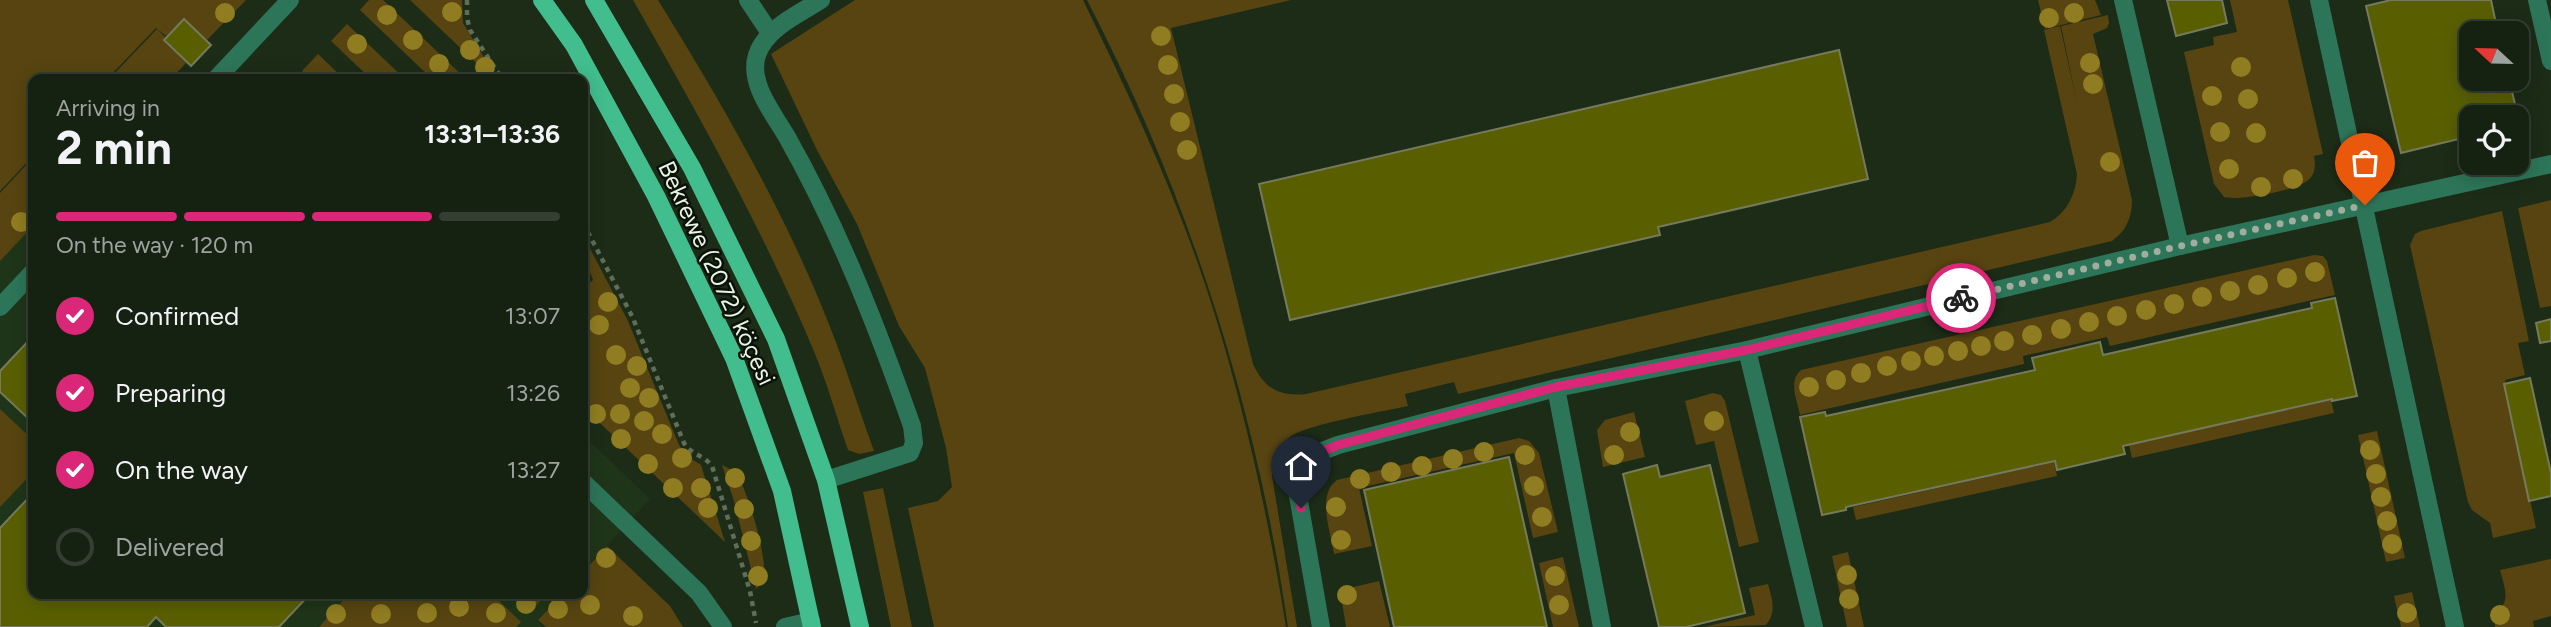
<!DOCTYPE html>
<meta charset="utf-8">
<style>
:root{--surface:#152111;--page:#222e1f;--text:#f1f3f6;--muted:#9da39f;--line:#343e31;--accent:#db2777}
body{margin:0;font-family:Figtree,sans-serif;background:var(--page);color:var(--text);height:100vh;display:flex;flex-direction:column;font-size:26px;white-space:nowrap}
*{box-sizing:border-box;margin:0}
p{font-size:23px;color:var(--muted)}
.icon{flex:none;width:38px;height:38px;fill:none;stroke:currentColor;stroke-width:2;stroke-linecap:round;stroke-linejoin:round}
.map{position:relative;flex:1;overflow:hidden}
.side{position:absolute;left:28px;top:74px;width:560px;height:525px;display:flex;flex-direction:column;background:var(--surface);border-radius:14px;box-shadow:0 4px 18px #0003,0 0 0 2px var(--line)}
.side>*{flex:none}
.needle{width:46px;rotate:292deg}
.fabs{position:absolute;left:2459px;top:21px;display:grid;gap:14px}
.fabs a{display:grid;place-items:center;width:70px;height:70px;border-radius:14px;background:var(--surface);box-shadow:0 4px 18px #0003,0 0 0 2px var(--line);font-size:35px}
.pin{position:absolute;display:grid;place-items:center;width:60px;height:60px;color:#fff;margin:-72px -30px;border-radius:50% 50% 50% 0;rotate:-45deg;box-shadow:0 0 7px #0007}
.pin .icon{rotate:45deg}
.courier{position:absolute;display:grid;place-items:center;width:70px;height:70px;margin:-35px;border:5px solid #db2777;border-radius:50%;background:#fff;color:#222;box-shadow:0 2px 9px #0007}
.head em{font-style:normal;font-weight:700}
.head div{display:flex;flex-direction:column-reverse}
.head{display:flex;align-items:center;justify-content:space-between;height:119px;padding:0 28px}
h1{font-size:46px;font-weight:700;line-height:52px}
.bar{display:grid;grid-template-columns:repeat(4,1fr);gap:10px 7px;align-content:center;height:84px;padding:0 28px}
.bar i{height:9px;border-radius:5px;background:var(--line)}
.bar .selected{background:var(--accent)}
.bar p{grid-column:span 4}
ol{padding:0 28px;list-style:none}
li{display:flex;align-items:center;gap:21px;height:77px}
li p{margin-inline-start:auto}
li .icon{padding:7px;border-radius:50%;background:var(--accent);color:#fff;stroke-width:4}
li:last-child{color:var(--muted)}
li i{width:38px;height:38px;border:4px solid var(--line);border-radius:50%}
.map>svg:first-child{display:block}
</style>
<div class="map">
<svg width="2551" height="627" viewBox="0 0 2551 627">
<rect width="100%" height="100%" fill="#1c2c17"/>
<g fill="#1f3519">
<path d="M33,157v436h528l-24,27 6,7h-543v-435z"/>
<path d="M583,435l67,64 -67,72z"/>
</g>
<g fill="#574411">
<path d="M0,0h246l-39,40 -23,-21 -18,17 -10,-8 -49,51h-74v77l-33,35z"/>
<path d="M369,0h14l83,79h-34l-72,-69z"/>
<path d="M410,0h52l1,23 33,54 -6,-1z"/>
<path d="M633,0h25c68,110 134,224 179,345 13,35 24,71 37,106l-15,3 -11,-4c-12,-34 -21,-68 -35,-101 -51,-121 -115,-235 -180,-349z"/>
<path d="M855,0h228c49,101 98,205 131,312 32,103 55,209 72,315h-352l-26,-119 30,-7 14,-14 -6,-39 -21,-80 -26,-42 -42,-102 -40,-74 -46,-96z"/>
<path d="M1087,0h204l-120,28 82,336c11,24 26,33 53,30l744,-172c17,-10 26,-28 27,-48l-33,-144 16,-4 18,81 -17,-81 47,-11 1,8 -2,5 -14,6 39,166c0,18 -6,31 -20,41l-654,153 -4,-12 -49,12 3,12c-23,5 -104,19 -118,31 -13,10 -17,24 -18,39l25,151h-9c-32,-221 -98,-428 -201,-627z"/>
<path d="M2038,0h57l6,15 -56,14z"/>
<path d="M2230,0h58l35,154 -9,2c2,10 1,19 -7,25 -14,10 -66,20 -83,16l-10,-13 -30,-132 30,-7 -1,-8 24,-5z"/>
<path d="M347,24l58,55h-34l-40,-38z"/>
<path d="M157,29l8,8 -2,3 23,23 -15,16h-62z"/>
<path d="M318,54l26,25h-35l-7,-8z"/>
<path d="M33,158v68l-33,35v-68z"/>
<path d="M2551,200v106l-11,2 -22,-100z"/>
<path d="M2502,211l27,130 -11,2 7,32 -20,5 31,148 -43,10 -3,-15 -18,-13 -4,-8 -58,-257 5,-11 6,-3z"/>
<path d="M583,239h2l43,82 51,124 8,11 14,9 24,77 -142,-135v-118l10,-9 -10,-26z"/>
<path d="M2314,255l9,1 4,5 8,34 -225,51 -3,-9 -84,19 1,8 -224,51c-3,-15 -12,-34 1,-45z"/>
<path d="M1713,393l8,2 4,6 34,141 -20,5 -25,-106 -18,4 -11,-44z"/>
<path d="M2331,400l3,13 -202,45 -3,-13z"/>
<path d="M0,409l33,31v32l-33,35z"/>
<path d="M1634,412l11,45 -42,10 -6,-37 8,-10z"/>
<path d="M2377,431l28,127 -19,4 -28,-127z"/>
<path d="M1519,438l10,3 10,12 19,79 -25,6 -19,-85 -155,35 13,58 -38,8c-3,-22 -18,-59 3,-74z"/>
<path d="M2054,462l3,14 -201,44 -3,-13z"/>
<path d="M722,465l14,7c12,20 32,86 28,109l-8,8 -22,-88z"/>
<path d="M883,488l29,139h-21l-28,-135z"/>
<path d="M607,546l63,60 13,21h-137l-8,-7 25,-27h20v-21z"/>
<path d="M1848,552l16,75h-17l-15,-71z"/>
<path d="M1563,557l16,70h-26l-14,-64z"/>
<path d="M2551,559v57l-18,5 1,6h-39c-1,-16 7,-15 10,-27 2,-9 -3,-22 -5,-30z"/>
<path d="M1379,581l11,46h-44l-6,-37z"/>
<path d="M1768,584c4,15 9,28 -2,41l-62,2 51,-12 -6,-27z"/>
<path d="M2412,592l8,35h-19l-7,-31z"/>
<path d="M350,593h141l30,29 -5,5h-197z"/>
<path d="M509,593h39l-19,20z"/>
</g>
<g fill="#595f00" stroke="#767a5c" stroke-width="2">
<path d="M2167,0h55l5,23 -51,13z"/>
<path d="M2391,0h100l7,33h-27v46h38l11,46h-4v-8h-45v19l-70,17 -35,-147z"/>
<path d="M184,19l27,26 -20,21 -27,-26z"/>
<path d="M1839,50l29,129 -210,48 2,8 -370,85 -31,-136z"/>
<path d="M2335,298l22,98 -25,5v-2l-209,47 2,8 -68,16 -2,-9 -209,46v3l-24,5 -22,-98 25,-5 1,4 209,-46 -3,-12 68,-16 3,13 209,-47 -1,-5z"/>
<path d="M2551,319v22l-11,2 -4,-20z"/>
<path d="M33,336v87l-33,-31v-21z"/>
<path d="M2530,378l21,95v23l-22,5 -25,-117z"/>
<path d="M1509,457l38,170h-153l-30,-137z"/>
<path d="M1657,465l3,12 50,-12 35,148 -59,14h-27l-36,-153z"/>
<path d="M33,493v100h278l-32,34h-113l-10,-10 -9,10h-147v-99z"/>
</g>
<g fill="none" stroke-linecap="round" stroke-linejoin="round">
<g stroke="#5f6d5a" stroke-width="4.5" stroke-dasharray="5 5" stroke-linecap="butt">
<path d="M467,0v18l3,12 32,49"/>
<path d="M583,223l49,93 52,127c7,12 20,12 28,23l38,125 6,32"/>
</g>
<g stroke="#2d7559" stroke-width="18">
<path d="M748,0l22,33"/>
<path d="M821,0c-22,14 -55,28 -64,55 -9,28 16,58 30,82 52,92 90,190 125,289l2,17 -4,10 -84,27"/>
<path d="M2123,0l57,246"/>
<path d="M2319,0l136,627"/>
<path d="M2537,0l14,61"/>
<path d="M216,79l74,-79"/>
<path d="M0,307l33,-35"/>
<path d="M1747,350l67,277"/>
<path d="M1556,388l46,239"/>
<path d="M583,482l116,111 24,34"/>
<path d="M785,627l26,-6"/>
<path d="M1321,627l-24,-137c2,-30 15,-35 41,-45l218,-57 191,-38 433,-104 371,-82"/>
</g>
<g stroke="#41bd8e" stroke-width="18">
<path d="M542,0l32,45 82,151 78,162 48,133 30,136"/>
<path d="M594,0l98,168 84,171 50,141 34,147"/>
</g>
</g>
<g fill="#917d21">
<circle cx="452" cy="12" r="10"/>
<circle cx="225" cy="13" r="10"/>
<circle cx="2074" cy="13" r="10"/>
<circle cx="387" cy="15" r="10"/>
<circle cx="2049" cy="18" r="10"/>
<circle cx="1161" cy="36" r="10"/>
<circle cx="413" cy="40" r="10"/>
<circle cx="357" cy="44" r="10"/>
<circle cx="470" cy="50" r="10"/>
<circle cx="2090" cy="63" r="10"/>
<circle cx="439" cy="64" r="10"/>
<circle cx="1168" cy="65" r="10"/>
<circle cx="485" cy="67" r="10"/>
<circle cx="2241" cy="67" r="10"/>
<circle cx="2093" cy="84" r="10"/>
<circle cx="1174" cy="94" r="10"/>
<circle cx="2212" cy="96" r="10"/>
<circle cx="2248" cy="99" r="10"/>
<circle cx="1180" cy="122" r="10"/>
<circle cx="2220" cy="132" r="10"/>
<circle cx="2256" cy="133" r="10"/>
<circle cx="1187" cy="150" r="10"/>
<circle cx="2110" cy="162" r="10"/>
<circle cx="2229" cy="169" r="10"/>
<circle cx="2293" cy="179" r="10"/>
<circle cx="2261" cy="187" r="10"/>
<circle cx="21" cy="222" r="10"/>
<circle cx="2315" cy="272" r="10"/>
<circle cx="2287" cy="278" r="10"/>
<circle cx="2258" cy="285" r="10"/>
<circle cx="2230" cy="291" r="10"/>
<circle cx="2202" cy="297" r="10"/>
<circle cx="608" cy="302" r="10"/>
<circle cx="2174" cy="304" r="10"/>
<circle cx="2146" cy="310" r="10"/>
<circle cx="2117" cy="316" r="10"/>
<circle cx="2089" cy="322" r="10"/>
<circle cx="599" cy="325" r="10"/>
<circle cx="2061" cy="329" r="10"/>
<circle cx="2032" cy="335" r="10"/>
<circle cx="2004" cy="341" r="10"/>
<circle cx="1981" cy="346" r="10"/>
<circle cx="1958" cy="351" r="10"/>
<circle cx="616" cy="355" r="10"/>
<circle cx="1934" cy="356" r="10"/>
<circle cx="1911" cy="361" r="10"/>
<circle cx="637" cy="366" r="10"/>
<circle cx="1887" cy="366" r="10"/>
<circle cx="1861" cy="373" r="10"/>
<circle cx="1836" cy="380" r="10"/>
<circle cx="1809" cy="387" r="10"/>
<circle cx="630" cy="388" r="10"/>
<circle cx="649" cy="398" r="10"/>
<circle cx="596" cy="414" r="10"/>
<circle cx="620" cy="414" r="10"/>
<circle cx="644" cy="421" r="10"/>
<circle cx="1714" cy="421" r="10"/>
<circle cx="1630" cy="432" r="10"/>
<circle cx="662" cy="434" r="10"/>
<circle cx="621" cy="439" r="10"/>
<circle cx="2370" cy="450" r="10"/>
<circle cx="1484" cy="452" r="10"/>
<circle cx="1525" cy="455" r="10"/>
<circle cx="1614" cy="455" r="10"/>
<circle cx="682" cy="458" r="10"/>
<circle cx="1453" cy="459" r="10"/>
<circle cx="648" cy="464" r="10"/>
<circle cx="1422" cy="466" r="10"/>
<circle cx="1391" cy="472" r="10"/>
<circle cx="2376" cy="474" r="10"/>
<circle cx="735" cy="478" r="10"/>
<circle cx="1360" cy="479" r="10"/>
<circle cx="1534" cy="486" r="10"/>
<circle cx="673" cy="488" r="10"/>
<circle cx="701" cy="488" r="10"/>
<circle cx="2381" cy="497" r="10"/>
<circle cx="1336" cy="507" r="10"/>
<circle cx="708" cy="508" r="10"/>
<circle cx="744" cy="509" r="10"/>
<circle cx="1542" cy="517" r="10"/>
<circle cx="2387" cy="521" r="10"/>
<circle cx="1341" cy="540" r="10"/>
<circle cx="751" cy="541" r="10"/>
<circle cx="2392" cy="544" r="10"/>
<circle cx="606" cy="558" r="10"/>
<circle cx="1847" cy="575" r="10"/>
<circle cx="758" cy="576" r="10"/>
<circle cx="1555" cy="576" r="10"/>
<circle cx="1347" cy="595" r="10"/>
<circle cx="1849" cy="599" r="10"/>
<circle cx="526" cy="604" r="10"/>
<circle cx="590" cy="605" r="10"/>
<circle cx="1559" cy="605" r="10"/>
<circle cx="459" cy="607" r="10"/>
<circle cx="558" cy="609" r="10"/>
<circle cx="427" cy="613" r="10"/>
<circle cx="496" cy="613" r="10"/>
<circle cx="2407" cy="613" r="10"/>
<circle cx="336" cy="614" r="10"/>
<circle cx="381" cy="614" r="10"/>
<circle cx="2500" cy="615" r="10"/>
<circle cx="633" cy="616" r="10"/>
</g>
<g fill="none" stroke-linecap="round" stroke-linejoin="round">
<path stroke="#a1ae9d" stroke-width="7" stroke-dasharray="0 12.6" d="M1961,298l219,-52 185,-41"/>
<path stroke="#db2777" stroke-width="9" d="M1301,508c-9,-39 2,-49 37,-63l218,-58 191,-37 214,-52"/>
</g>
<g text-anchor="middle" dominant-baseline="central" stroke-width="5" stroke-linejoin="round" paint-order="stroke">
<g font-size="24" fill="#e9f4e5" stroke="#0b1209">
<text transform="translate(717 273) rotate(65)">Bekrewe (2072) köçesi</text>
</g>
</g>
</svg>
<div class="fabs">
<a><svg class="needle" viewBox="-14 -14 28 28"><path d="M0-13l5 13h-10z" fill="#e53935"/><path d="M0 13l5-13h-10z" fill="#9da39f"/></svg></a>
<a><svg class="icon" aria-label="locate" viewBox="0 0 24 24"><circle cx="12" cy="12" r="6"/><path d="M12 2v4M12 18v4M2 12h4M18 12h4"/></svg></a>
</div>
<div class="pin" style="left:2365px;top:205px;background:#ea580c"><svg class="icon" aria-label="bag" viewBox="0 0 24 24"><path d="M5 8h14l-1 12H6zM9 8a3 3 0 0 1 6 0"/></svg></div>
<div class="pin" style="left:1301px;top:508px;background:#1f2937"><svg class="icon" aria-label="home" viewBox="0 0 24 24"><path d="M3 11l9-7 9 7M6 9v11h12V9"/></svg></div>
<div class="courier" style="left:1961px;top:298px"><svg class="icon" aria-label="bike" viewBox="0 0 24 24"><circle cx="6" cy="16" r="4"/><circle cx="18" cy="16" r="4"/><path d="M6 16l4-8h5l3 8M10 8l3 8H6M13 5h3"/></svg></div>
<section class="side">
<div class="head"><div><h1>2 min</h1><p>Arriving in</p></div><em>13:31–13:36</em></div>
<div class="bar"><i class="selected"></i><i class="selected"></i><i class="selected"></i><i></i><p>On the way · 120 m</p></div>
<ol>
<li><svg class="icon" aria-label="check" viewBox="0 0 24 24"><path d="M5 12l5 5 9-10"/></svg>Confirmed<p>13:07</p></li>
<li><svg class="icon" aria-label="check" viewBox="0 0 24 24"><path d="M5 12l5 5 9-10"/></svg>Preparing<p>13:26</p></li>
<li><svg class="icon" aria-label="check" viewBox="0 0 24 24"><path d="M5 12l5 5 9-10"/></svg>On the way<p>13:27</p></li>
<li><i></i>Delivered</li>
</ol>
</section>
</div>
